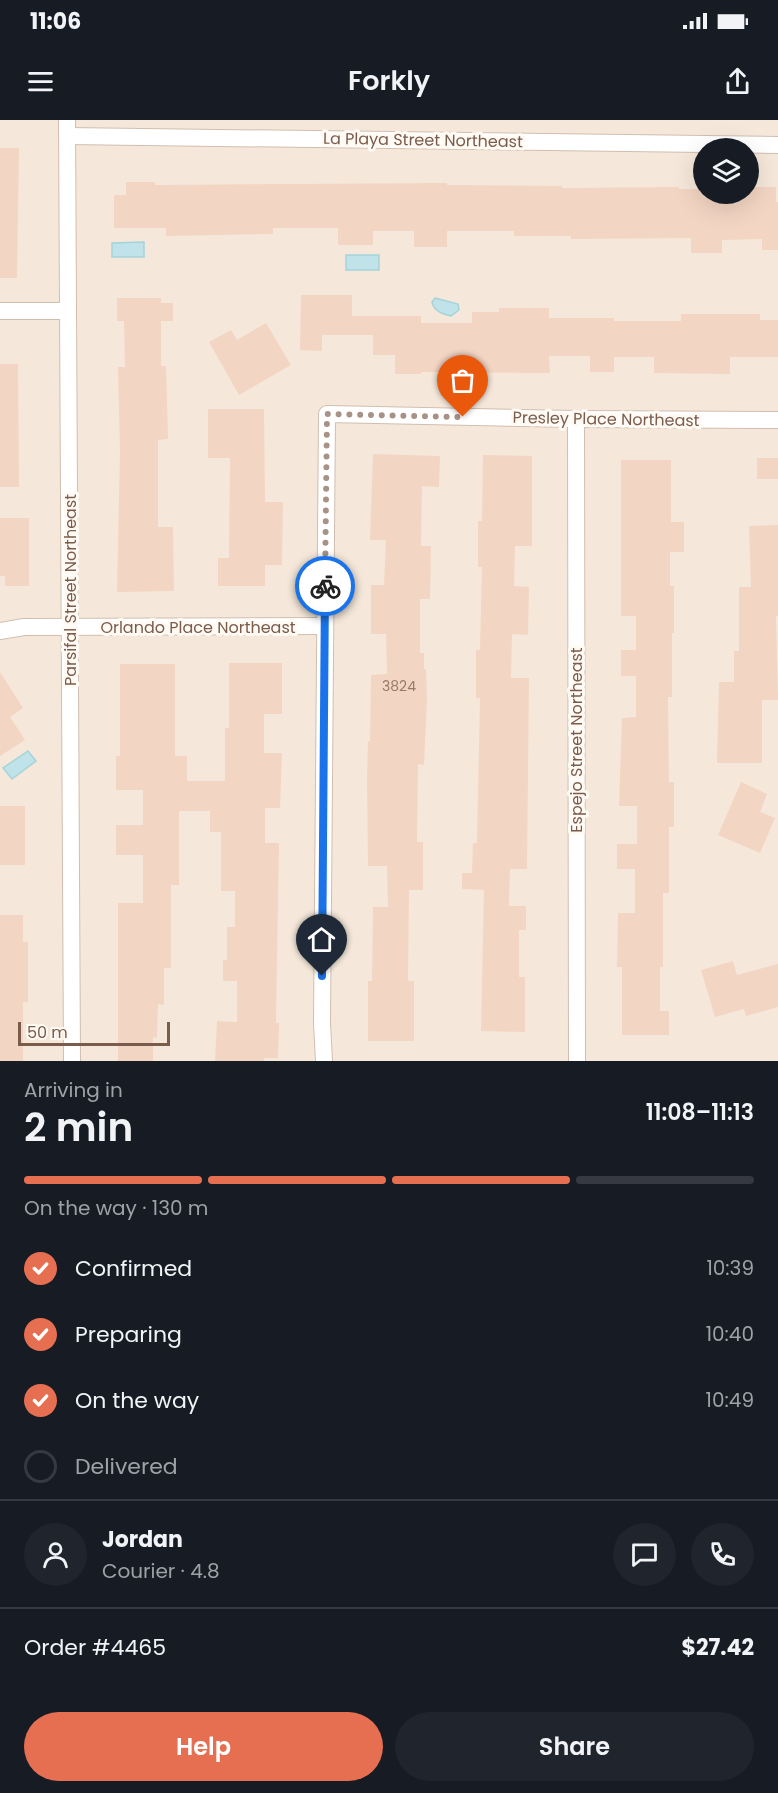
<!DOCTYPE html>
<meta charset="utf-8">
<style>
:root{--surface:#171b24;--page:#20242c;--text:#f1f3f6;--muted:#9ea1a6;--line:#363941;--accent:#e76f51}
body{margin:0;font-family:Poppins,sans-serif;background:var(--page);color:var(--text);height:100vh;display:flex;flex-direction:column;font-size:22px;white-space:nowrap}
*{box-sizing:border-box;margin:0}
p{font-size:20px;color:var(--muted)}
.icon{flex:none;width:33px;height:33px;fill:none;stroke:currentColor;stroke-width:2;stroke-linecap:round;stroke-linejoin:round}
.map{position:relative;height:941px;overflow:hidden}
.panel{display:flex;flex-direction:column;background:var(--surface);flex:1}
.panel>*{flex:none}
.buttons{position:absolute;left:693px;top:18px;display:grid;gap:12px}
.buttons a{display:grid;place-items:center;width:66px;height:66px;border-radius:50%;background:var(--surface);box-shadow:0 6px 24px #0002;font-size:30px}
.scale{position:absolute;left:18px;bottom:15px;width:152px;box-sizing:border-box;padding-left:6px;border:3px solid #7a5c4d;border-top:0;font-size:16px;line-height:21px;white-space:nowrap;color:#7a5c4d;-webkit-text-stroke:4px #fffaf3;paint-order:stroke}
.pin{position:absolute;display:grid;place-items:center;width:51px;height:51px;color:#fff;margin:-62px -26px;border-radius:50% 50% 50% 0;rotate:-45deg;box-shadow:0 0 6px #0007}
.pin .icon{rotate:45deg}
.courier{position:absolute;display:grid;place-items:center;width:60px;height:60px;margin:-30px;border:4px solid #1a73e8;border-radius:50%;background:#fff;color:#222;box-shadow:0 2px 8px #0007}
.head em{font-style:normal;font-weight:600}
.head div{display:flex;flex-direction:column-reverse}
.head{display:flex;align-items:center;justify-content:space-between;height:102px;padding:0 24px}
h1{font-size:39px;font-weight:600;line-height:45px}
.bar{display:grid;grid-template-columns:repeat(4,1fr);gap:9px 6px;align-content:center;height:72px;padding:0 24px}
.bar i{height:8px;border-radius:4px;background:var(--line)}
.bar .on{background:var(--accent)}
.bar p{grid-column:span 4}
.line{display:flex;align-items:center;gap:15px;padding:0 24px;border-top:2px solid var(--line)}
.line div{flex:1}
.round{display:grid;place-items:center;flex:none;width:63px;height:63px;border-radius:32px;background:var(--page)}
ol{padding:0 24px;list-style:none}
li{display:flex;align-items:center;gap:18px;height:66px}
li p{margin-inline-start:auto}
li .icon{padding:6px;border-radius:50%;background:var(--accent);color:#fff;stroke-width:4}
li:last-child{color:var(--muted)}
li i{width:33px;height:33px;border:3px solid var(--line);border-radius:50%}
.action{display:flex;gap:12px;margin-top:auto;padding:12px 24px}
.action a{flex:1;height:69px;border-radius:36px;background:var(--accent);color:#fff;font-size:24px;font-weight:600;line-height:69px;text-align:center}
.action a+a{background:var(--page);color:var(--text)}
.status{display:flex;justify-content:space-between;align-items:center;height:42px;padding:0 30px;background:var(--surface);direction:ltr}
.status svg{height:16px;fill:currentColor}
header{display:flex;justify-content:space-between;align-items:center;height:78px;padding:0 24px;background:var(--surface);font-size:27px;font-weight:600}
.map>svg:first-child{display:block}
</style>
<div class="status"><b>11:06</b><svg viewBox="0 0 49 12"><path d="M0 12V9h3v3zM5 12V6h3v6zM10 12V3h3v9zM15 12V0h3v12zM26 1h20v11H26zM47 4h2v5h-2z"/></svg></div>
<header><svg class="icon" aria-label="menu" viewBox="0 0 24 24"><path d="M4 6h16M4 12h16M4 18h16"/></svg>Forkly<svg class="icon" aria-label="share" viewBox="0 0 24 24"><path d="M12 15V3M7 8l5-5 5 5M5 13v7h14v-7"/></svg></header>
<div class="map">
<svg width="778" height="941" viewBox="0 0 778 941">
<rect width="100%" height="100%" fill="#fdf6ec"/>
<path fill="#f5e8da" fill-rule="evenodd" d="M0,0h778v941h-778zM704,28h44v46h-44z"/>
<g fill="#bfe3e8" stroke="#a5d3da" stroke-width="1.5">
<path d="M144,122v15h-32v-14z"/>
<rect x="346" y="135" width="33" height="15"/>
<path d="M435,178l23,6 1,6 -8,6c-9,-2 -17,-5 -19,-14z"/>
<path d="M28,631l8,10 -24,18 -9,-11z"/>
</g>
<g fill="#f3d5c3">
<path d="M0,28h19l-2,130h-17z"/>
<path d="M126,62h29v3l292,-2v2l115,1v2l117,-1v2h25v5h44v-7h28v15h2v48h-16v-11l-40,1v13h-31v-15l-120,1v-3h-57v-5h-67v16h-33v-16h-41v14h-35v-17h-65v6l-107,2v-8h-52v-33h12z"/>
<path d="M301,175h51v21h69v7h51v-11h27v-4h50v10h65v3h67v-7h79v6h18v37h-48v17l-76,-1v-16h-40v15h-24v-16h-41l1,17 -129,-1v2h-26v-19h-22v-20h-51v16l-22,-1z"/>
<path d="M117,178h44v5h12v18h-12v45h5l2,73 -10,1v87h15l1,64 -57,1 3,-140 -2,-85h7l-1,-46h-7z"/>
<path d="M266,203l25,42 -52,30 -30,-53 22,-12 6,10z"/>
<path d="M0,244h18l1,123h-19z"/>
<path d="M208,289h56l1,93h18l-1,63h-17v21h-47v-28h11l1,-100h-22z"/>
<path d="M373,334l67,2 -1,31 -17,-1 -1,60h10l-1,53h-10v54h4v16h2l1,29 -3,67 -6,-1 -1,78h6v48h-14l-1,91h6v60h-46v-60h4l1,-74h15l-1,-41h-19l-1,-88 1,-37h2l1,-66 16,-1 -1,-40h-15v-49h13l2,-45h-16z"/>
<path d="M483,335l49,1v90h-17l-1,40 15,1 -1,48 -16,-1 -1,44h18l-2,191h-17l-1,37h17v24h-7v47h6v55l-44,-1 3,-141 -22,-1v-16h10l1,-30h4l3,-145h-4v-48h4l2,-83h-4v-46h4z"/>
<rect x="757" y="338" width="21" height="21"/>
<path d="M621,340h50v62h13v30h-14v34h4v47h-2v64h-4l1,85h5v45h-5v66h-6v74h-3v44h9v24h-47v-68h-5l1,-54h17v-44h-18v-25h20v-38h-18l3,-88 14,-1v-41h-15v-26h15v-34h-15z"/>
<path d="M0,398h29v68h-24v-10h-5z"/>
<path d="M778,405v91h-2l2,84h-16v63h-45l2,-81h15v-31h5v-64h12l-2,-61z"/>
<path d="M229,543h53v51h-18v39h18l-2,55h-15v35h14l-3,180h3l-1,35h-14v3h-49l2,-40 20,1v-41h-14v-21h4v-33h8v-36h-14v-59h-11v-21h-31v74h-8v83h-7v37l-6,-1 -1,34 -4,-1v24h-35v-158h25v-48h-27v-30h27v-35h-27v-34h4v-92h55v92h12v25h38v-53h4z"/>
<path d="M0,552l23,36 -13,9 15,23 -25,16z"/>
<path d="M741,662l26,12 -7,18 15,6 -15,35 -42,-18z"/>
<rect x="0" y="686" width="25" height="59"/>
<path d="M0,795h23v27h5v60h-5v59h-23z"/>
<path d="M733,841l4,14 41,-11v43l-32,9 -2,-7 -29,8 -14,-47z"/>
</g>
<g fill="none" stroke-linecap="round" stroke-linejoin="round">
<defs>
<g id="street">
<path d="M67,0l5,941"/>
<path d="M67,16l711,9"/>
<path d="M0,191h68"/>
<path d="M576,299l1,642"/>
<path d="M0,511l24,-4 301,-1"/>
<path d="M324,941l-2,-38 5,-609 249,5 202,1"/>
</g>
</defs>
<use href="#street" stroke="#d1beb0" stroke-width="18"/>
<use href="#street" stroke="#fff" stroke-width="16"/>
</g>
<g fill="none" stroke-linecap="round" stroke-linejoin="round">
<path stroke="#a89285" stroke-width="6" stroke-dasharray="0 10.8" d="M325,466l2,-172 136,3"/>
<path stroke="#1a73e8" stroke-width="8" d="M322,856l3,-390"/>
</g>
<g text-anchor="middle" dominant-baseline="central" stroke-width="6" stroke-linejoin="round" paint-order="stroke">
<g font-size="14" fill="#987a6a">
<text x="399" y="566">3824</text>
</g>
<g font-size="16" fill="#7a5c4d" stroke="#fffaf3">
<text transform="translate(423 20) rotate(1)">La Playa Street Northeast</text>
<text transform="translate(606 299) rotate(1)">Presley Place Northeast</text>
<text transform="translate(70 470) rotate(-90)">Parsifal Street Northeast</text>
<text x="198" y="507">Orlando Place Northeast</text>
<text transform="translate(576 620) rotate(-90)">Espejo Street Northeast</text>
</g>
</g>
</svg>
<div class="buttons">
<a><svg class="icon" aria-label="layers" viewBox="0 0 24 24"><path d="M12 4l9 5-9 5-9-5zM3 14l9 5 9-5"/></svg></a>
</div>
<div class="scale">50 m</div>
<div class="pin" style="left:463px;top:297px;background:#ea580c"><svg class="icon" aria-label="bag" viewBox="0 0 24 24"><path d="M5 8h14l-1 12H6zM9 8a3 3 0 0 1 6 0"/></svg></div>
<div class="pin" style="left:322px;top:856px;background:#1f2937"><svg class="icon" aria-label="home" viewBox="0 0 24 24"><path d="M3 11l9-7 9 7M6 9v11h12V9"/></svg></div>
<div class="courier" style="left:325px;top:466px"><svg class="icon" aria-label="bike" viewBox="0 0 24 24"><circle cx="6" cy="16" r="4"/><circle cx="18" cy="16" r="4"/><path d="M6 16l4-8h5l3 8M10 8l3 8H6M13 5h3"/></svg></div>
</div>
<section class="panel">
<div class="head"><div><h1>2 min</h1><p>Arriving in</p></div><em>11:08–11:13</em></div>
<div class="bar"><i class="on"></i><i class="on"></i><i class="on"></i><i></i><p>On the way · 130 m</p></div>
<ol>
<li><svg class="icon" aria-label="check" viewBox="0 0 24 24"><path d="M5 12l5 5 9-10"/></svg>Confirmed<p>10:39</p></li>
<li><svg class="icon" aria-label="check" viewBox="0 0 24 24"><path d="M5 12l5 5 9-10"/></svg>Preparing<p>10:40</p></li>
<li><svg class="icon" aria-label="check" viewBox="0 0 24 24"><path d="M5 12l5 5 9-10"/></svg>On the way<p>10:49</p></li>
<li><i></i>Delivered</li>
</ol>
<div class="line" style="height:108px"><a class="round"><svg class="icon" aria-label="person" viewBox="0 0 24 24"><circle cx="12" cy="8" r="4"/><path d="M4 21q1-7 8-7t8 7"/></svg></a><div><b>Jordan</b><p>Courier · 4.8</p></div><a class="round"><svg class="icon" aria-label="chat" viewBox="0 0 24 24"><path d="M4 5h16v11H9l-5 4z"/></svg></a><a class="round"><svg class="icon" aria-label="phone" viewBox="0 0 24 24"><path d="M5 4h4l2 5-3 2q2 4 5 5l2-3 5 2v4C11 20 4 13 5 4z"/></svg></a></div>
<div class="line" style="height:78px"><div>Order #4465</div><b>$27.42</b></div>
<div class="action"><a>Help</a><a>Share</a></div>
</section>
